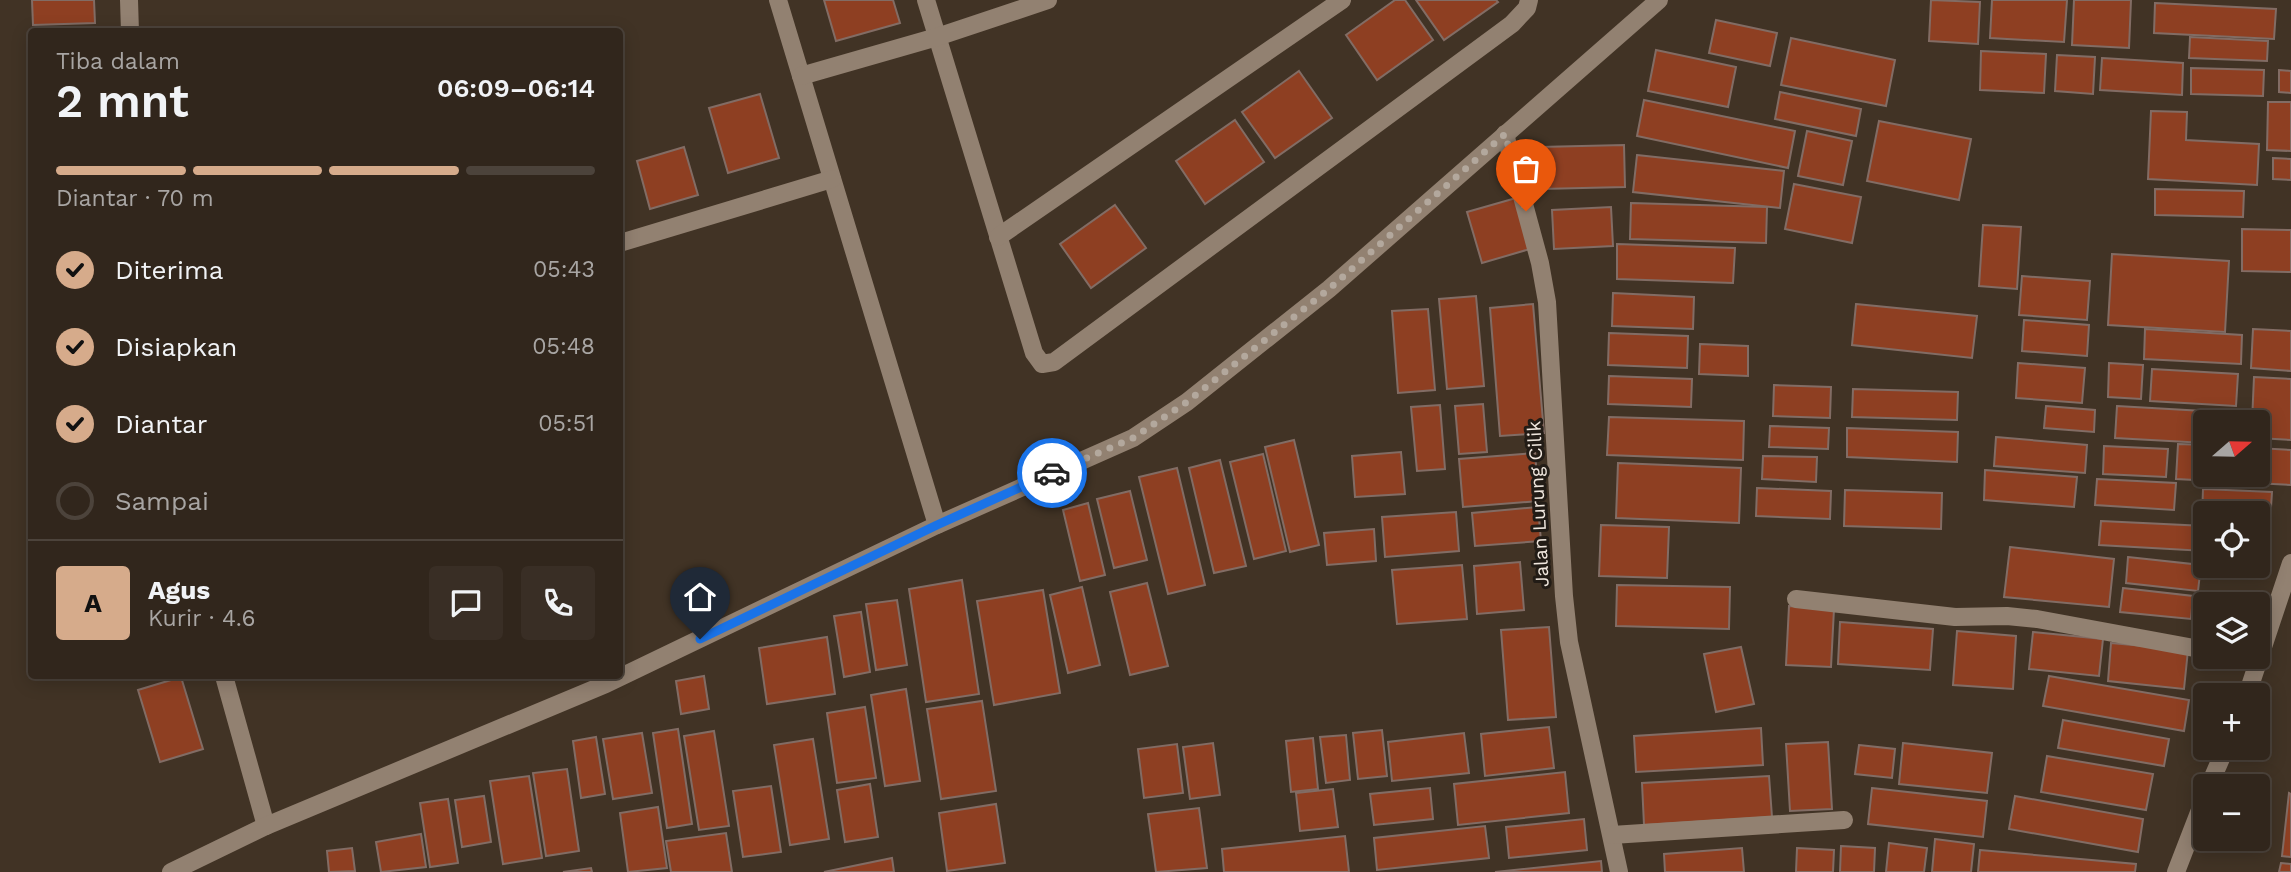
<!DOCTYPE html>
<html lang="id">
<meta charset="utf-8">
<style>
:root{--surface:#31261c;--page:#392e25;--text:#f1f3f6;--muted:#a8a5a3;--line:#4c433b;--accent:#d6ab8b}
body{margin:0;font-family:"Work Sans",sans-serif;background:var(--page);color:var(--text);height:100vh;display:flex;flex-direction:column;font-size:26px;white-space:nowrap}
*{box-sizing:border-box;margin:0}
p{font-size:23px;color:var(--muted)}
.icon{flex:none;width:38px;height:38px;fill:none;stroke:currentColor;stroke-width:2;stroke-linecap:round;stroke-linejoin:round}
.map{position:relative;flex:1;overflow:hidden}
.side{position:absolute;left:28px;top:28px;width:595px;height:651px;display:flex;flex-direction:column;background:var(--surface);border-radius:7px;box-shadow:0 4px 18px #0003,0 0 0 2px var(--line)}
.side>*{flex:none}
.needle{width:46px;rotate:70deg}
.tools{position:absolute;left:2193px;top:410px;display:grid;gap:14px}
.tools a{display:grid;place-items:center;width:77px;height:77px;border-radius:7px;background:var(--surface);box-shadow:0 4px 18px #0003,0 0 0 2px var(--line);font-size:35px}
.pin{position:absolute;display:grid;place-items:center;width:60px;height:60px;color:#fff;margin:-72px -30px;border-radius:50% 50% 50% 0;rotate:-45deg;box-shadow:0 0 7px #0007}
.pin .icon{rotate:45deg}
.courier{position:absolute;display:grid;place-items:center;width:70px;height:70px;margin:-35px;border:5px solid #1a73e8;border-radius:50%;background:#fff;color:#222;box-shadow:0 2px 9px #0007}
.summary em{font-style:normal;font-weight:600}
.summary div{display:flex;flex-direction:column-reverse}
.summary{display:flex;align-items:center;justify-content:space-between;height:119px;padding:0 28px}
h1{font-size:46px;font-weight:600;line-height:52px}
.bar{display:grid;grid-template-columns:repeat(4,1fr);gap:10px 7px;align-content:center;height:84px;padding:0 28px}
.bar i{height:9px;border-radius:5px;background:var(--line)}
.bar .active{background:var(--accent)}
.bar p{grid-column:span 4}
.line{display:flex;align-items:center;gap:18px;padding:0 28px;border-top:2px solid var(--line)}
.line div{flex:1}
.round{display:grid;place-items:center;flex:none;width:74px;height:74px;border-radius:7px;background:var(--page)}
ol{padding:0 28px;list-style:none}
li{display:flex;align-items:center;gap:21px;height:77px}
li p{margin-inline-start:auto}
li .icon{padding:7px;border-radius:50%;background:var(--accent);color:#111;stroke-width:4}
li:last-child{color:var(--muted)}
li i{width:38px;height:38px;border:4px solid var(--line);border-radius:50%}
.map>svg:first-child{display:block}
</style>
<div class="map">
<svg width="2291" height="872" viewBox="0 0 2291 872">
<rect width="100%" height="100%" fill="#413325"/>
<g fill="#8e3f22" stroke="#826c64" stroke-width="2">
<path d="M32,0h62l1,23 -62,2z"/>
<path d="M824,0h69l7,23 -64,18z"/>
<path d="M1395,0h10l28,40 -56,40 -31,-45z"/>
<path d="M1416,0h80l2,2 -54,38z"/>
<path d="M1931,0l49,2 -2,42 -49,-3z"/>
<path d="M1992,0h75l-3,42 -74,-4z"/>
<path d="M2074,0h57l-2,48 -57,-3z"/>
<path d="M2155,3l121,6 -2,30 -120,-6z"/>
<path d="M1716,20l61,13 -7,33 -61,-13z"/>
<path d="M2190,37l78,4 -1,20 -78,-3z"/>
<path d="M1791,38l104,22 -9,46 -105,-21z"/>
<path d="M1656,50l80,17 -8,40 -80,-16z"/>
<path d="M1981,51l65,3 -2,39 -64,-3z"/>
<path d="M2057,55l38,2 -2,37 -38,-3z"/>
<path d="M2102,58l81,5 -1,32 -82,-5z"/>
<path d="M2191,68l73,2 -1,26 -72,-2z"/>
<path d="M2279,70l12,1v22l-12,-1z"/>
<path d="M1299,71l33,47 -57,40 -33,-46z"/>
<path d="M1780,92l81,17 -5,27 -81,-17z"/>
<path d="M760,94l19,64 -51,15 -19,-65z"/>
<path d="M1644,100l151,31 -7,37 -151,-32z"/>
<path d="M2268,102h23v49l-24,-1z"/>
<path d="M2151,111l36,1 -1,28 73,4 -2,41 -109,-6z"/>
<path d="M1235,120l29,42 -59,42 -29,-43z"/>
<path d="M1879,121l92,18 -12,61 -92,-19z"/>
<path d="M1807,131l45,10 -9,44 -45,-9z"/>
<path d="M1624,145l1,42 -84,2 -2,-42z"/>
<path d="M684,147l14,48 -48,14 -13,-48z"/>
<path d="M1637,155l147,16 -4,37 -147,-16z"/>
<path d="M2273,158l18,1v21l-18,-1z"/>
<path d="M1794,184l67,13 -9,46 -67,-14z"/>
<path d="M2155,189l89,2 -1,26 -88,-2z"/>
<path d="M1516,198l14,51 -48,14 -15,-51z"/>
<path d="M1631,203l136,4 -1,36 -136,-4z"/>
<path d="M1115,205l31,43 -55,40 -31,-44z"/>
<path d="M1611,207l2,39 -59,3 -2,-39z"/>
<path d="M1983,225l38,2 -4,62 -38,-3z"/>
<path d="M2242,229l49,1v42l-49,-1z"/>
<path d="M1617,244l118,4 -2,35 -116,-4z"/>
<path d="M2112,254l117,7 -4,71 -117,-7z"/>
<path d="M2022,276l68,5 -3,39 -68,-5z"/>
<path d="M1613,293l81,4 -1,32 -81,-3z"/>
<path d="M1476,296l8,90 -37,3 -8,-90z"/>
<path d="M1533,304l11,129 -44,3 -10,-128z"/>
<path d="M1856,304l121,12 -5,42 -120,-13z"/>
<path d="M1428,309l7,81 -37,3 -6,-82z"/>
<path d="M2024,320l65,5 -2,31 -65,-5z"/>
<path d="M2145,329l97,6 -1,29 -97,-5z"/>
<path d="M2253,329l38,2v40l-40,-3z"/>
<path d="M1609,333l79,3 -1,32 -79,-3z"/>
<path d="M1700,344l48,2v30l-49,-2z"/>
<path d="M2018,363l67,5 -3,35 -66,-5z"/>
<path d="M2109,363l34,2 -2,34 -33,-2z"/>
<path d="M2152,369l86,5 -2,32 -86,-5z"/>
<path d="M1609,376l83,3 -1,28 -83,-3z"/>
<path d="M2254,377l37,2v61l-33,-2v-16h-6z"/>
<path d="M1774,385l57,2 -1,31 -57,-2z"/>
<path d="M1853,389l105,3 -1,28 -105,-3z"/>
<path d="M1483,404l4,48 -28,2 -4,-48z"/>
<path d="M1440,405l5,64 -28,2 -6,-64z"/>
<path d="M2046,406l49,4 -1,22 -50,-4z"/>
<path d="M2117,406l121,7v9h-33v21l-90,-5z"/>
<path d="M1609,417l135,4 -1,39 -136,-5z"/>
<path d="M1770,426l59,2 -1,21 -59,-2z"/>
<path d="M1847,428l111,4 -1,30 -110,-5z"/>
<path d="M1996,437l91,8 -2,28 -91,-7z"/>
<path d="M1294,440l25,105 -29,7 -25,-105z"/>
<path d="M2178,444l27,1v29h53v-26l33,2v35l-115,-6z"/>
<path d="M2104,446l64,3 -2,28 -63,-3z"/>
<path d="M1401,452l4,42 -50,3 -3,-41z"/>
<path d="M1535,453l4,48 -76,6 -4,-48z"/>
<path d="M1263,454l23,97 -32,8 -24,-97z"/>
<path d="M1763,456l54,1 -1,25 -54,-3z"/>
<path d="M1220,460l26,106 -32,7 -25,-105z"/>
<path d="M1618,463l123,5 -2,55 -123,-5z"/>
<path d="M1177,468l28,117 -37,9 -29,-117z"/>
<path d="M1985,470l92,7 -3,30 -90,-7z"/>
<path d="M2097,479l79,4 -2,27 -79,-5z"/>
<path d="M1757,488l74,3 -1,28 -74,-3z"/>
<path d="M2203,489l69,3 -2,30 -12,-1v-8h-53v5h-3z"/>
<path d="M1845,490l97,3 -1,36 -97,-3z"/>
<path d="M1130,491l17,69 -33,8 -17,-69z"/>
<path d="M1088,503l17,72 -25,6 -17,-71z"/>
<path d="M1538,507l3,34 -66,5 -3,-33z"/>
<path d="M1456,512l3,39 -74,6 -3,-40z"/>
<path d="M2101,521l104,5v25l-106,-6z"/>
<path d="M1601,525l68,2 -2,51 -68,-2z"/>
<path d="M1374,529l2,32 -49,4 -3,-32z"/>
<path d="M2010,547l104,12 -5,48 -105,-10z"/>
<path d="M2128,557l73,8 -3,26 -72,-8z"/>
<path d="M1520,562l4,48 -47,4 -3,-48z"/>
<path d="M1462,565l5,54 -70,5 -5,-54z"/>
<path d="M962,580l17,114 -53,8 -17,-113z"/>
<path d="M1147,583l21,83 -38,9 -20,-83z"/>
<path d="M1617,585l113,2 -1,42 -113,-3z"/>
<path d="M1082,587l18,78 -32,8 -18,-78z"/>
<path d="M2123,588l70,8 -2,23 -71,-7z"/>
<path d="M1043,590l17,103 -66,12 -17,-104z"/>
<path d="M897,600l10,65 -31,5 -10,-66z"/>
<path d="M1789,606l45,3 -3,58 -45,-2z"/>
<path d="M861,612l9,60 -26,5 -10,-61z"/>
<path d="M1840,622l93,7 -3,41 -92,-6z"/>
<path d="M1549,627l7,90 -48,3 -7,-90z"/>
<path d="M1957,631l59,5 -3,53 -60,-4z"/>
<path d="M2033,632l70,7 -4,37 -70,-7z"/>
<path d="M827,637l8,57 -68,10 -8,-56z"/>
<path d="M2111,643l77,7 -4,39 -76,-8z"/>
<path d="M1741,647l13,57 -38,8 -12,-58z"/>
<path d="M704,676l5,33 -28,5 -5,-33z"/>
<path d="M2049,676l140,24 -5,31 -141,-25z"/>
<path d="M181,677l22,72 -43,13 -22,-72z"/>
<path d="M906,689l14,92 -35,5 -14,-91z"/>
<path d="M982,701l14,90 -55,8 -14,-90z"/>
<path d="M865,707l11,71 -39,5 -10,-70z"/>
<path d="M2063,720l106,19 -5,27 -106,-18z"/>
<path d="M1549,727l5,41 -69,8 -4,-42z"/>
<path d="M1761,728l2,37 -127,7 -2,-36z"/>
<path d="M678,729l14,95 -25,4 -14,-95z"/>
<path d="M1382,730l5,46 -29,3 -5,-46z"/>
<path d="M714,731l15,95 -30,4 -15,-94z"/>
<path d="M642,733l10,60 -39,6 -10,-60z"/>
<path d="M1464,733l5,40 -77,8 -4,-39z"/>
<path d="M1346,735l4,45 -24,3 -6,-46z"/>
<path d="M596,737l9,57 -24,4 -8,-57z"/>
<path d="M1313,738l5,51 -27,3 -5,-51z"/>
<path d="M813,739l16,100 -39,6 -16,-100z"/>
<path d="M1828,742l4,67 -42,2 -4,-67z"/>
<path d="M1213,743l7,52 -30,4 -7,-52z"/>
<path d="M1903,743l89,10 -5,40 -88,-9z"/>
<path d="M1177,744l6,49 -39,5 -6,-49z"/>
<path d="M1859,745l36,4 -3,29 -37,-4z"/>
<path d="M2047,756l106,18 -7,36 -105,-18z"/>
<path d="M567,769l12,82 -33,5 -13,-83z"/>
<path d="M1565,772l4,41 -111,12 -4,-41z"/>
<path d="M529,776l13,82 -39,6 -13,-83z"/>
<path d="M1769,776l3,41 -128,8 -2,-42z"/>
<path d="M870,784l8,53 -33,5 -8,-52z"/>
<path d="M771,786l10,66 -38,5 -10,-66z"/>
<path d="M1430,788l3,31 -59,6 -4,-31z"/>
<path d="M1872,788l115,13 -4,36 -115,-13z"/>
<path d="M1333,789l5,38 -38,4 -4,-38z"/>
<path d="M2289,793l2,1v63l-9,-1z"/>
<path d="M484,796l7,46 -29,5 -7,-47z"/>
<path d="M2015,796l128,23 -5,33 -129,-23z"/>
<path d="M448,799l10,64 -28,4 -10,-64z"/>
<path d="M996,804l9,59 -58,8 -8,-58z"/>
<path d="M658,807l9,61 -39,4 -8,-59z"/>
<path d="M1199,808l8,60 -51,4 -8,-58z"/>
<path d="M1584,819l3,31 -78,8 -3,-31z"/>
<path d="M1485,826l4,32 -112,12 -3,-32z"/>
<path d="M726,833l6,39h-61l-5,-31z"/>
<path d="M421,834l5,33 -45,5 -5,-30z"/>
<path d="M1345,836l4,36h-125l-2,-23z"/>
<path d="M1935,839l39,5 -3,28h-39z"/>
<path d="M1889,843l38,5 -3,24h-38z"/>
<path d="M1841,846l34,2 -1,24h-34z"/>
<path d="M352,848l3,23 -26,1 -2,-21z"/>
<path d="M1742,848l2,24h-79l-1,-18z"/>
<path d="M1797,848l37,2 -1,22h-37z"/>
<path d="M1980,850l156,14 -1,8h-157z"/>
<path d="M892,858l2,14h-70z"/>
<path d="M1601,861l1,11h-107z"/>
<path d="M2281,863l10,1v8h-12z"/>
<path d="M591,868l1,4h-29z"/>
</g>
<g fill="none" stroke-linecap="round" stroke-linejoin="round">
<g stroke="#928171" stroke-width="18">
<path d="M129,0l1,32"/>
<path d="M778,0l159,525"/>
<path d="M926,0l108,353 8,11 12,-2 458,-338 15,-16 2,-8"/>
<path d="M801,76l136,-39 111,-37"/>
<path d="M1505,134l35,129 7,39 17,294 5,46 50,230"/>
<path d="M998,237l344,-237"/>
<path d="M620,243l212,-64"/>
<path d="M1796,599l159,18 52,-1 30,3 168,31"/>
<path d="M2237,656l23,4"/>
<path d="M224,676l42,150"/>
<path d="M2247,695l44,-132"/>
<path d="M2209,786l17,-39"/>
<path d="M1612,835l232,-15"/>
<path d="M2176,872l29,-75"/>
</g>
<path stroke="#928171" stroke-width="18" d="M171,872l95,-46 340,-142 331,-159 196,-87 54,-36 142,-113 330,-289"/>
</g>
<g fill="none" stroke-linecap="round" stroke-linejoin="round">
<path stroke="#b3a89d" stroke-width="7" stroke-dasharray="0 12.6" d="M1052,473l81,-35 54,-36 142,-113 176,-155 21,77"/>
<path stroke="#1a73e8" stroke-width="9" d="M700,639l237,-114 115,-52"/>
</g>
<g text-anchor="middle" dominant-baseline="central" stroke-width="6" stroke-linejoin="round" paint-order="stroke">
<g font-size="19" fill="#f0e7de" stroke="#221c16">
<text transform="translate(1538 504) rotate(-93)">Jalan Lurung Cilik</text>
</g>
</g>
</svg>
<div class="tools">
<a><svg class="needle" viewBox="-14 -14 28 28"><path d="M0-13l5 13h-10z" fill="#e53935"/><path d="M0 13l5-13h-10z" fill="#a8a5a3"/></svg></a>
<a><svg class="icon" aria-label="locate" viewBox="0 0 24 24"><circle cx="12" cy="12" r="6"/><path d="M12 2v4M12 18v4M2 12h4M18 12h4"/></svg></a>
<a><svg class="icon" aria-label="layers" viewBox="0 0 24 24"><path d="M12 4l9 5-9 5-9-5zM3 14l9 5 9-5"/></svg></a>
<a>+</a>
<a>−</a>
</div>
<div class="pin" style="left:1526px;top:211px;background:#ea580c"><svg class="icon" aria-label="bag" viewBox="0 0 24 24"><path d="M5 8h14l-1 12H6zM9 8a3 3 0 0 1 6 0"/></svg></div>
<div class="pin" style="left:700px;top:639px;background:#1f2937"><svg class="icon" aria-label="home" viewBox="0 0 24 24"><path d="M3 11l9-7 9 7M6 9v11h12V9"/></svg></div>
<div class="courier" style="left:1052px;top:473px"><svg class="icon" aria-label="car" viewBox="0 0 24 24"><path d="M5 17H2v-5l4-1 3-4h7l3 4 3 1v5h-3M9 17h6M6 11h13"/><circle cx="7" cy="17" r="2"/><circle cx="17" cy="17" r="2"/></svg></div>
<section class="side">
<div class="summary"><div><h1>2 mnt</h1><p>Tiba dalam</p></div><em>06:09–06:14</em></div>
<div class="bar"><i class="active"></i><i class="active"></i><i class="active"></i><i></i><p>Diantar · 70 m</p></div>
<ol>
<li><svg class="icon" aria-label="check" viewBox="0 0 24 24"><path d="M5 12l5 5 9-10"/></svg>Diterima<p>05:43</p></li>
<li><svg class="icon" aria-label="check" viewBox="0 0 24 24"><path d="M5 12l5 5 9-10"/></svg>Disiapkan<p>05:48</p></li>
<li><svg class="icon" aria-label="check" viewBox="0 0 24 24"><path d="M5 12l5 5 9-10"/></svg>Diantar<p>05:51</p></li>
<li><i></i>Sampai</li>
</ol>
<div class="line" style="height:126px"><b class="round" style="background:var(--accent);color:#111">A</b><div><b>Agus</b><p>Kurir · 4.6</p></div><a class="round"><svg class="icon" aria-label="chat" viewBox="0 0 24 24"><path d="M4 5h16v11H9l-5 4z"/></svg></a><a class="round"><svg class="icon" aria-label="phone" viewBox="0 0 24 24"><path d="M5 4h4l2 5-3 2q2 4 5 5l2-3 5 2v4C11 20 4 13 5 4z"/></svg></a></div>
</section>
</div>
